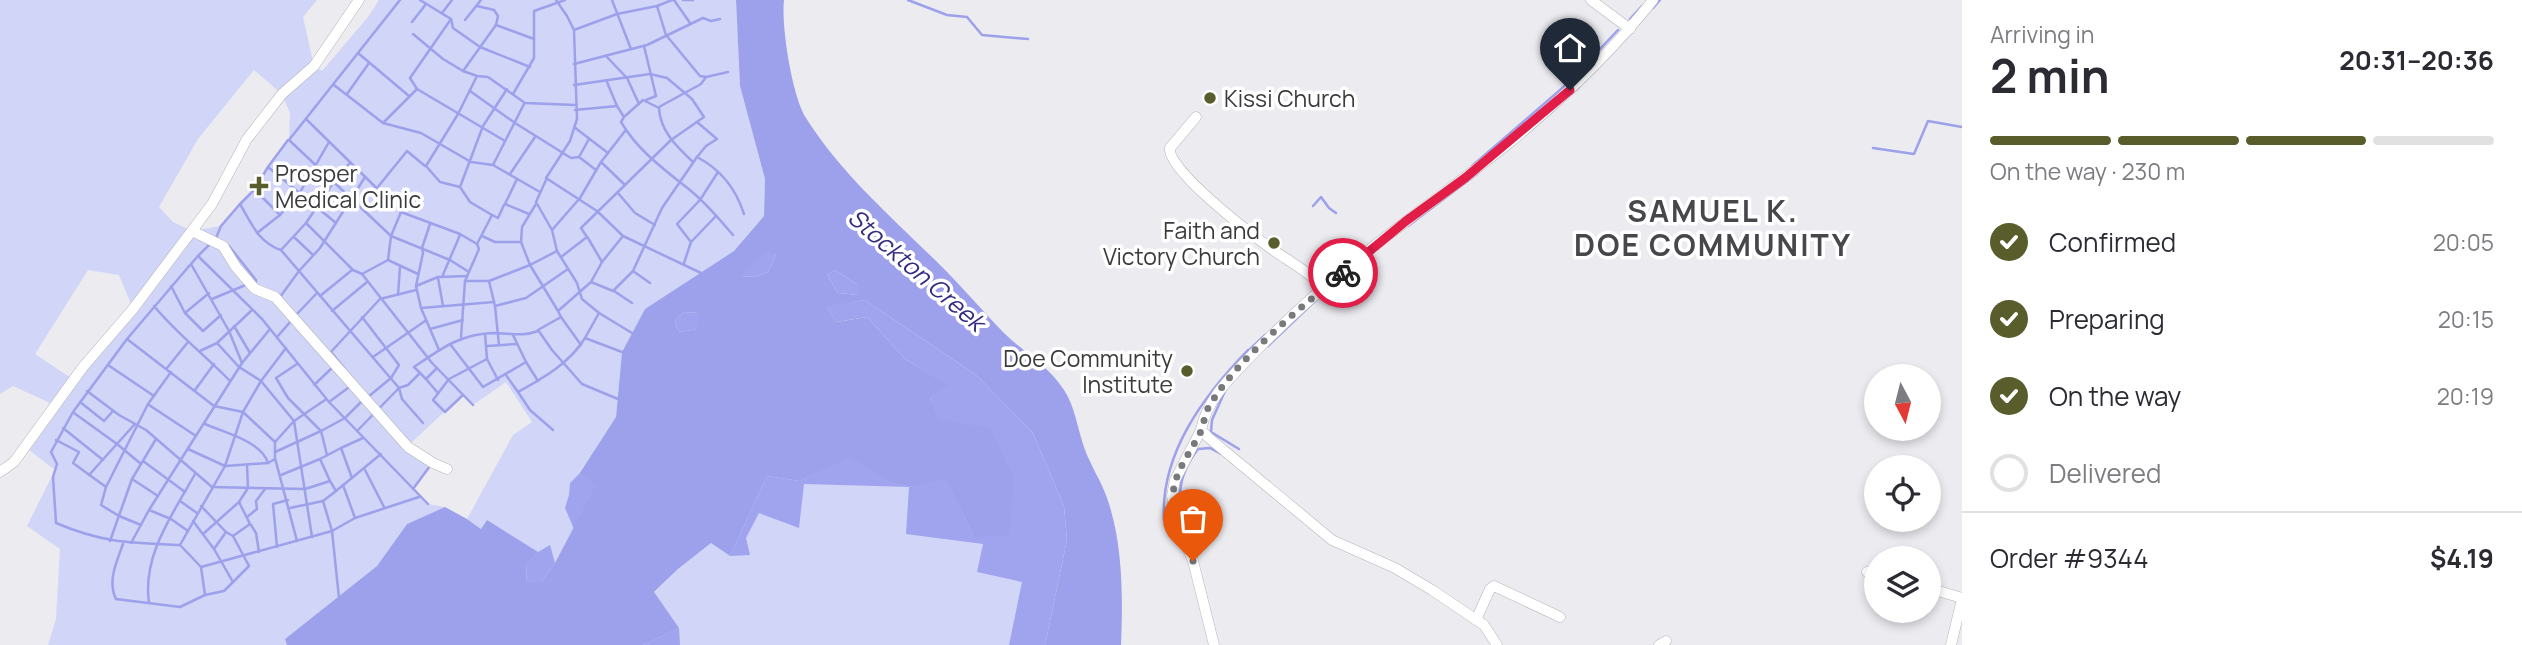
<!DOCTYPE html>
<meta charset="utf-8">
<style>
:root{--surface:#fff;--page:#f2f2f3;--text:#2b2b33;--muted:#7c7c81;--line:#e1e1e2;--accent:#585d2b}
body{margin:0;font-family:Manrope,sans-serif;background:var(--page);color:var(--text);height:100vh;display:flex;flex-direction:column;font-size:26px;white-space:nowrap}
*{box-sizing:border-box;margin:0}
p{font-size:23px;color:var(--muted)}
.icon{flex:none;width:38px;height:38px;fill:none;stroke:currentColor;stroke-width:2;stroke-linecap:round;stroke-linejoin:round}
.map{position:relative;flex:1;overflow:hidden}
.sheet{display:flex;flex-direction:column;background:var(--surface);width:560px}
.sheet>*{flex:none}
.needle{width:46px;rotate:173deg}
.buttons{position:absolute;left:1864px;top:364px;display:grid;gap:14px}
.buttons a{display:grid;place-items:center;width:77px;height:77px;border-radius:50%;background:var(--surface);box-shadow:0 4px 10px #0003;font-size:35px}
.pin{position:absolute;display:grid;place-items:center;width:60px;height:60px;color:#fff;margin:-72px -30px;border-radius:50% 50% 50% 0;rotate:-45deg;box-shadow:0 0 7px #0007}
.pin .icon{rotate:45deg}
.courier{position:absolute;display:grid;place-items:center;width:70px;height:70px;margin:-35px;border:5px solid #e11d48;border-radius:50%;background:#fff;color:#222;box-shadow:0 2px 9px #0007}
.headline em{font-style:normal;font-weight:700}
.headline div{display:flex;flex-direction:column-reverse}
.headline{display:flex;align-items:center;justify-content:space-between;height:119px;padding:0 28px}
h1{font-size:46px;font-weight:700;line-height:52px}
.bar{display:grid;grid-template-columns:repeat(4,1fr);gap:10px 7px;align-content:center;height:84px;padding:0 28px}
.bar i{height:9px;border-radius:5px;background:var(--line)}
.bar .on{background:var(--accent)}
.bar p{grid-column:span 4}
.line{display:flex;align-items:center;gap:18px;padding:0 28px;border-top:2px solid var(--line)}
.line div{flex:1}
ol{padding:0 28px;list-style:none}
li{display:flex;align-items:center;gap:21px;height:77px}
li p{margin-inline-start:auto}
li .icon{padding:7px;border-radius:50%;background:var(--accent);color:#fff;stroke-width:4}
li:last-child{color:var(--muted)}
li i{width:38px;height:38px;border:4px solid var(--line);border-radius:50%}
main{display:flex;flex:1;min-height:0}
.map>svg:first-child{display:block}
</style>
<main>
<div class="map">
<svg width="1962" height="645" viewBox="0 0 1962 645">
<rect width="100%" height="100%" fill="#ebebf0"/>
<g fill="#d1d5f7" fill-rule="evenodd">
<path d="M0,0h317l-14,17 11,49 8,5 46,-54 11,-17h357l4,86 25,93 -1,37 -30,35 -89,58 -23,43 -6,65 -37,56 18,12 -42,78 -14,20 -54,-63 -6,9 -14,-10 46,-84 19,-13 -26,-40 -33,23 -11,-10 -54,51 25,17 -20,26 15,15 17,3 -38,17 -30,42 -92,73 2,6h-239l8,-26 4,-70 -33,-23 28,-56 -31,-24 26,-43 -37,-17 -13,8zM254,70l28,24 8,19 -1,27 -35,50 -33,36 -29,5 -19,-9 -14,-15 39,-68zM88,270l31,5 14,34 -59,71 -39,-26z"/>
<path d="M976,375l69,270h-402l11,-52 24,-24 33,-26 19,13 37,-80z"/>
</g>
<g fill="#a0a4ef">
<path d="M766,250l10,5 -8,17 -12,5 -16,-1z"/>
<path d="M835,270l23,15v10l-20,-2 -11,-18z"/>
<path d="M865,300l111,75 57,58 31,73 3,34 -22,105h-36l13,-63 -45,-10 6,-28 -77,-10 3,-47 -105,-3 -5,44 -40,-15 -13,25 4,17 -20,1 37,-80 33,5 50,-25 40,27 23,4 33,-9 28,59 -44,-139 17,-13 -42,-26 -38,-42 -31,5 -11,-17z"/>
<path d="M684,312l16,1 -2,16 -18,3 -5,-7 1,-6z"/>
<path d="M579,474l18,11 -23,44 -9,-21 4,-13 1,-12z"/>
<path d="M550,545l5,18 -14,20h-14l-1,-18 12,-13z"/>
<path d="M679,628l1,17h-37z"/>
</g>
<path fill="#9da0eb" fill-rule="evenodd" d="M736,0h48c-3,26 8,96 22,118 34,54 83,97 128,141 24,23 46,49 69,73 20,20 46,34 61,58 11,16 14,41 21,60 6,16 16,31 22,48 16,45 16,100 14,147h-76l22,-105 -3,-34 -31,-73 -57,-58 -111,-75 -39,6 10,16 31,-5 38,42 43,26 -18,13 8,21 52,9 24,49 -5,58 -35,2 -28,-58 -33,8 -23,-4 -40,-26 -50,24 -33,-5 -37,80 -19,-13 -33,26 -24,23 25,36 -36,17h-356l-2,-6 92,-73 30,-42 38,-17 22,12 14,10 6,-9 51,32 -12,13 1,18h14l14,-20 41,-78 -17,-11 37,-57 6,-65 23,-43 89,-58 30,-35 1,-37 -25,-93zM766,251l10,4 -8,17 -12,5 -15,-1zM835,270l23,15v10l-20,-2 -11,-18zM684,312l15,1 -2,16 -17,3 -5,-7 1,-6z"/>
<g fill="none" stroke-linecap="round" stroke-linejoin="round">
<g stroke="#9da0eb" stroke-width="2.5">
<path d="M400,0l-111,140 102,96 59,24 19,12"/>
<path d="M420,0l31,19 2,9 27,19 50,20"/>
<path d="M556,0l11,16 7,14 3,89 -7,22 -24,37 51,33 26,25 78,37"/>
<path d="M612,0l19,49"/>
<path d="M674,0l16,23"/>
<path d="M683,0h10"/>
<path d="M908,0l39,15 20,2 15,18 46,4"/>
<path d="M657,6l9,29 34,41 6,1 22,-5"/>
<path d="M1653,8l7,-8"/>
<path d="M442,13l10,-13"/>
<path d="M451,19l-41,59 7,11 88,52"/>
<path d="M1630,19l12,-13"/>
<path d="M465,20l16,-20"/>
<path d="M412,22l14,-18"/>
<path d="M496,25l38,14"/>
<path d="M574,30l43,-16 40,-8 15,-6"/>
<path d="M413,34l30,25 20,12 14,5 11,1 37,26 50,2"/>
<path d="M644,46l12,50 -10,4"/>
<path d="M358,53l51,43"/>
<path d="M606,56l21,22 12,26"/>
<path d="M574,64l73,-19 56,-27 8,3 9,-2"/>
<path d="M463,71l33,-46 2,-9 -4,-6 -17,-4"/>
<path d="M607,82l10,24 7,11 -3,5c17,29 44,48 70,69 16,13 29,29 42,44"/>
<path d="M334,85l49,38 38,10 50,29 22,3"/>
<path d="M470,91l45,32 56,35 8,-1"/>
<path d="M347,94l22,-31"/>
<path d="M513,94l21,-36v-47l31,-11"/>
<path d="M524,104l-31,61 47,27"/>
<path d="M659,107l42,-23 5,-7"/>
<path d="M575,110l42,-4"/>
<path d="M625,116l18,-16 16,8c1,23 18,39 34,54"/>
<path d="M306,119l95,93 59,22 17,10 2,5 -14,32 -4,56"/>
<path d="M383,123l34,-34"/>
<path d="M574,127l34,26 -7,9 24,23"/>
<path d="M1532,129l47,-42"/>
<path d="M589,139l-10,18 17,13"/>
<path d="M288,140l-20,27 68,56"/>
<path d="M1873,148l41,6 14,-33 34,6"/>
<path d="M608,153l17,-22"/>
<path d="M697,157c23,12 39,32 47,57"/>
<path d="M350,163l-17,20 -27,40 47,47 9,4"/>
<path d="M1472,166l95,-82 51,-54"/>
<path d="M268,167l-14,23 -14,14c11,19 19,39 41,46l118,138 -41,42"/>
<path d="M510,174l25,-37"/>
<path d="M517,179l-12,25 24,10"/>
<path d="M546,180l-10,22 16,28 5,21 20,32 5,16 17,14 33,20"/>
<path d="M460,187l-20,-5 -14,-16 32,-52 18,-36"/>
<path d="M377,188l30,-37 18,15"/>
<path d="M255,190l25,25"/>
<path d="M618,193l17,20 20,12"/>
<path d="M1313,206l8,-9 8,11 7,5"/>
<path d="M401,212l-10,24 -3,24 30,14"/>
<path d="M492,215l6,3 6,-13"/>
<path d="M430,224l-8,24 1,5 -7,33 5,22 18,42"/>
<path d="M1408,226l70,-53"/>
<path d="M552,230l28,-32 21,-36"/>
<path d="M257,233l23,-18 19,-21 30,-52"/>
<path d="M482,236l13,6h26l9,23 28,46"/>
<path d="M216,238l5,-12 19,-22"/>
<path d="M295,238l18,17"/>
<path d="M588,238l14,24"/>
<path d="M521,242l1,-15 14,-23"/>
<path d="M691,242l-14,-18 23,-24 18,-28"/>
<path d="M211,243l-13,13 64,63 67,83 99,102"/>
<path d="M477,244l15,-29 -22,-13 -10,-15 23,-61 24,-37"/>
<path d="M229,246l27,34v2"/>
<path d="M281,250l25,-27"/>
<path d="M561,257l26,-20 -6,-9 90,-88 33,-23 -12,-18 -25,-21 -17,-4 -76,11"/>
<path d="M388,260l-26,14 70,89 41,42"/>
<path d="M684,263l7,-21 25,-26"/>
<path d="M190,265l-63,74 87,67 29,6 32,30"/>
<path d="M1342,266l22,-18"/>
<path d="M633,271l17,12"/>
<path d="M442,277l18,-42"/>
<path d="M438,278l5,28"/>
<path d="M465,281h24"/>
<path d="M591,282l22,9 20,-20 29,-63 35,-51 9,-11 11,-7 -20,-17"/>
<path d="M171,286l14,27 18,18 18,-16"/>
<path d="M416,286l22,-9 29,-1"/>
<path d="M614,291l18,12"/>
<path d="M398,295l2,-28"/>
<path d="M320,296l32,-26"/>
<path d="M280,297l19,-26 21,-23 45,-71"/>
<path d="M212,299l36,-15"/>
<path d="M154,306c23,28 51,49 76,75"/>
<path d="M495,306l31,-8 42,-29"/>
<path d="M421,308l73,-6"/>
<path d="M332,311l35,-29"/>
<path d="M185,313l24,-20"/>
<path d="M599,313l-14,25 37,14"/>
<path d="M295,316l22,-23"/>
<path d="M362,317l37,48 -8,13 -23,19"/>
<path d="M561,317l20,28"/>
<path d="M234,326l16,27"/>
<path d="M430,329l33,-9"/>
<path d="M485,334l2,25 11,21"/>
<path d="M513,335l13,27 12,19"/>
<path d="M277,337l14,-16"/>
<path d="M127,339l-54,73 -22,40 6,12 -4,13 3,46c47,20 74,20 124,22"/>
<path d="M217,343l22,24 22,14 33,40 18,116"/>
<path d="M450,344l33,43 43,-25"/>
<path d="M499,345l-4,-39 -6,-25 41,-16 27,-14"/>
<path d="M487,346l30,-2"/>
<path d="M1268,346l48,-46"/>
<path d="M200,351l17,-8 35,-33"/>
<path d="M331,352l13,16"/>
<path d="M1247,352l18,-17"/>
<path d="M329,354l51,-55 36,-9"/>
<path d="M373,357l52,-36"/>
<path d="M242,363l28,-34"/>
<path d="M108,365l46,31"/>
<path d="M167,368l21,-26"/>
<path d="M437,368l-11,11 12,14"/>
<path d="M420,373l-12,12 -9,3 3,11 21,24"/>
<path d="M506,375l12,17"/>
<path d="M426,379l-12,-12c28,-19 46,-33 80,-34 16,0 28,4 44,-2"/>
<path d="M314,385l18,-17"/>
<path d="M195,390l19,-26"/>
<path d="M87,391l32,24 27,15 66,57 93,2 25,-8 6,10 45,-37"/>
<path d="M1225,391l-13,29 -1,12 28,17"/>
<path d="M463,395l-18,17 -12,-12 16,-21 38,-20"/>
<path d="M618,399l-36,-15 -30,-34 -14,-20 23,-13 -3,-6 33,-29 11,-20 21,-26"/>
<path d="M80,402l24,19 9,-10"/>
<path d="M329,402l23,-17"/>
<path d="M149,405l47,31"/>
<path d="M74,413l43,31 24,20"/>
<path d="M205,424c20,9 56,17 63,39"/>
<path d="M63,428l40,32"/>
<path d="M553,430l-23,-20 -12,-18c25,-14 52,-29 67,-54"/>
<path d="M56,440l23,12 -6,11 33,24"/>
<path d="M188,449l37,17 43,-3 7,-4"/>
<path d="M275,452l46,-21 -33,-33 -12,-20 21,-14"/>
<path d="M327,455l-6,-24 24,-13 18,-18"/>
<path d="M143,461l42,31"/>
<path d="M365,470l19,37"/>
<path d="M89,475l45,-50"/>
<path d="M281,475l39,-16"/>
<path d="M352,478l-11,-30 22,-10"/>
<path d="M132,479l26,17"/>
<path d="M330,481l-10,-22 21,-11"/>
<path d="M343,485l12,33"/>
<path d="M413,489l17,-23"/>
<path d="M180,501l17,12"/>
<path d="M201,506l25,26 7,4"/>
<path d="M290,508l33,-7"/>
<path d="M149,510l22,9 17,12"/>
<path d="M247,517l10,-8 -1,-8 9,-12"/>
<path d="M1164,520c-4,-66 40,-125 84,-170"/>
<path d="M193,521l21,28 19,33"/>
<path d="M141,525l-22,-9 -18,-11 5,-18 42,-83 23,-32"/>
<path d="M251,525l5,8 3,19"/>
<path d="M203,534l36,-32 9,-14 -1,-23"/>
<path d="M1190,539c-13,-34 -16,-59 8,-90l12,-1 11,6"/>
<path d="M110,541l22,-62 24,-40"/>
<path d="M297,541l-22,-83v-16l19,-21 31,-21"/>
<path d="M131,543l18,-33 93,-147 -13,-32 -38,-67 7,-8"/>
<path d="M123,544c-6,17 -16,37 -7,55l64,8 25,-12 19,-4 25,-25 -16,-30 17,-12 -11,-22"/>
<path d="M277,547l-4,-43 15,-4"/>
<path d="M214,549l12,-17"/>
<path d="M201,567l131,-36 -9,-30 13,-10"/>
<path d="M205,595l-4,-28 -21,-22 45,-79 18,-54 18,-31 25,-33"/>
<path d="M339,598l-7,-67 23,-13 64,-21"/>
<path d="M149,603c-7,-48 24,-89 46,-129"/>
</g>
<defs>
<g id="minor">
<path d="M1591,0l39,29"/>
<path d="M1196,117l-26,31c-4,21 80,85 99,99 16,12 34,21 49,35l3,9"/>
<path d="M192,231l31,15 13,21 19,22 20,8 133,150 25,16 14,6"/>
<path d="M1201,430l-26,50 -3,16 3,22 18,43 21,84"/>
<path d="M0,472l14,-10 69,-95 50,-58 79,-105 35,-65 35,-45 32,-28 45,-66"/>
<path d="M1867,572l9,1"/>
<path d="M1928,588l34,10"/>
<path d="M1476,620l14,-31 4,-3 66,31"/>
<path d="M1497,645l-13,-20 -52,-35 -37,-22 -63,-28 -123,-102 -8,-8c6,-32 32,-55 54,-78 46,-47 99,-92 153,-132 35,-27 71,-52 106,-81 50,-42 98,-87 139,-139"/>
<path d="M1659,645l7,-4"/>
<path d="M1951,645l11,-46"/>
</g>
</defs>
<use href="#minor" stroke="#b4b5b9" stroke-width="11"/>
<use href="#minor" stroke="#fff" stroke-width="10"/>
</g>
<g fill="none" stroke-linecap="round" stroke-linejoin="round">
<path stroke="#78797b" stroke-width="7" stroke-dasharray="0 12.6" d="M1193,561c-9,-21 -22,-44 -20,-67 2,-24 18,-42 28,-63 3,-7 3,-14 6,-21 26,-48 94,-103 136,-137"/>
<path stroke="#e11d48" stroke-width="9" d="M1343,273l63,-52 59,-43 105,-88"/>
</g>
<g fill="#585d2b" stroke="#fff" stroke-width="2.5">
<circle cx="1210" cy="98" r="7"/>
<path d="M255.5 175.5h7v7h7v7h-7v7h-7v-7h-7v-7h7z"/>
<circle cx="1274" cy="243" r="7"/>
<circle cx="1187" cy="371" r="7"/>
</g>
<g text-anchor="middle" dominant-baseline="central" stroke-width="7" stroke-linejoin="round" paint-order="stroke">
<g font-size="23" fill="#3a3b3c" stroke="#fff" text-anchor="start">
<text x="1224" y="98">Kissi Church</text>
<text x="275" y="173">Prosper<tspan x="275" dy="26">Medical Clinic</tspan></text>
<text x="1260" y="230" text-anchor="end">Faith and<tspan x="1260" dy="26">Victory Church</tspan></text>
<text x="1173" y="358" text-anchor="end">Doe Community<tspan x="1173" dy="26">Institute</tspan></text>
</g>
<g font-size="24" font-style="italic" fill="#352c82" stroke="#fff">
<text transform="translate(917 269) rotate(41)">Stockton Creek</text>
</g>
<g font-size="30" font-weight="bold" letter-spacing="2" fill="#47474b" stroke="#fff">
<text x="1713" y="210">SAMUEL K.<tspan x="1713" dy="34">DOE COMMUNITY</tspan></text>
</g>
</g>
</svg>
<div class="buttons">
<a><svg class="needle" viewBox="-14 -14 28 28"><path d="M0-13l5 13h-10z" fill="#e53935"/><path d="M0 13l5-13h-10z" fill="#7c7c81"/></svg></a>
<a><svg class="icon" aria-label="locate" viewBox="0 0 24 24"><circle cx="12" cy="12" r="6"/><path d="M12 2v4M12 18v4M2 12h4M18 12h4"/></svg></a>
<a><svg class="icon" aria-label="layers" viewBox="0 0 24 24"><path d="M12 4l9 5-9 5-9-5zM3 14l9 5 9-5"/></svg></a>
</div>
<div class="pin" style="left:1193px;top:561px;background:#ea580c"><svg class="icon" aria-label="bag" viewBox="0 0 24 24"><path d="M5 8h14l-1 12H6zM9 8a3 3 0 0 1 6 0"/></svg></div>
<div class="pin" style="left:1570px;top:90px;background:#1f2937"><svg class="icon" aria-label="home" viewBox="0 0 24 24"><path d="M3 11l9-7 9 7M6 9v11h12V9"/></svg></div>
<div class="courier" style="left:1343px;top:273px"><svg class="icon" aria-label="bike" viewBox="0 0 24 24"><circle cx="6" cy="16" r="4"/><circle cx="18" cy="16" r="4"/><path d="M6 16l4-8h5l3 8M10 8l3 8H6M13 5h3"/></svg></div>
</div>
<section class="sheet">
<div class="headline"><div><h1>2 min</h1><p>Arriving in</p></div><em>20:31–20:36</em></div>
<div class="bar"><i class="on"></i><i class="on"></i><i class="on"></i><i></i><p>On the way · 230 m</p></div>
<ol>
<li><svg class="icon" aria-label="check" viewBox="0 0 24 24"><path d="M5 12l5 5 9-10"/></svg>Confirmed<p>20:05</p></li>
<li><svg class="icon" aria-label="check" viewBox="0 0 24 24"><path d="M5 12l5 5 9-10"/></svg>Preparing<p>20:15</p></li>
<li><svg class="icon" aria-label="check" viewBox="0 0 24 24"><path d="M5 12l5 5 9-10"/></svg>On the way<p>20:19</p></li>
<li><i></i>Delivered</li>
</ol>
<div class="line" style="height:91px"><div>Order #9344</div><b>$4.19</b></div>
</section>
</main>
